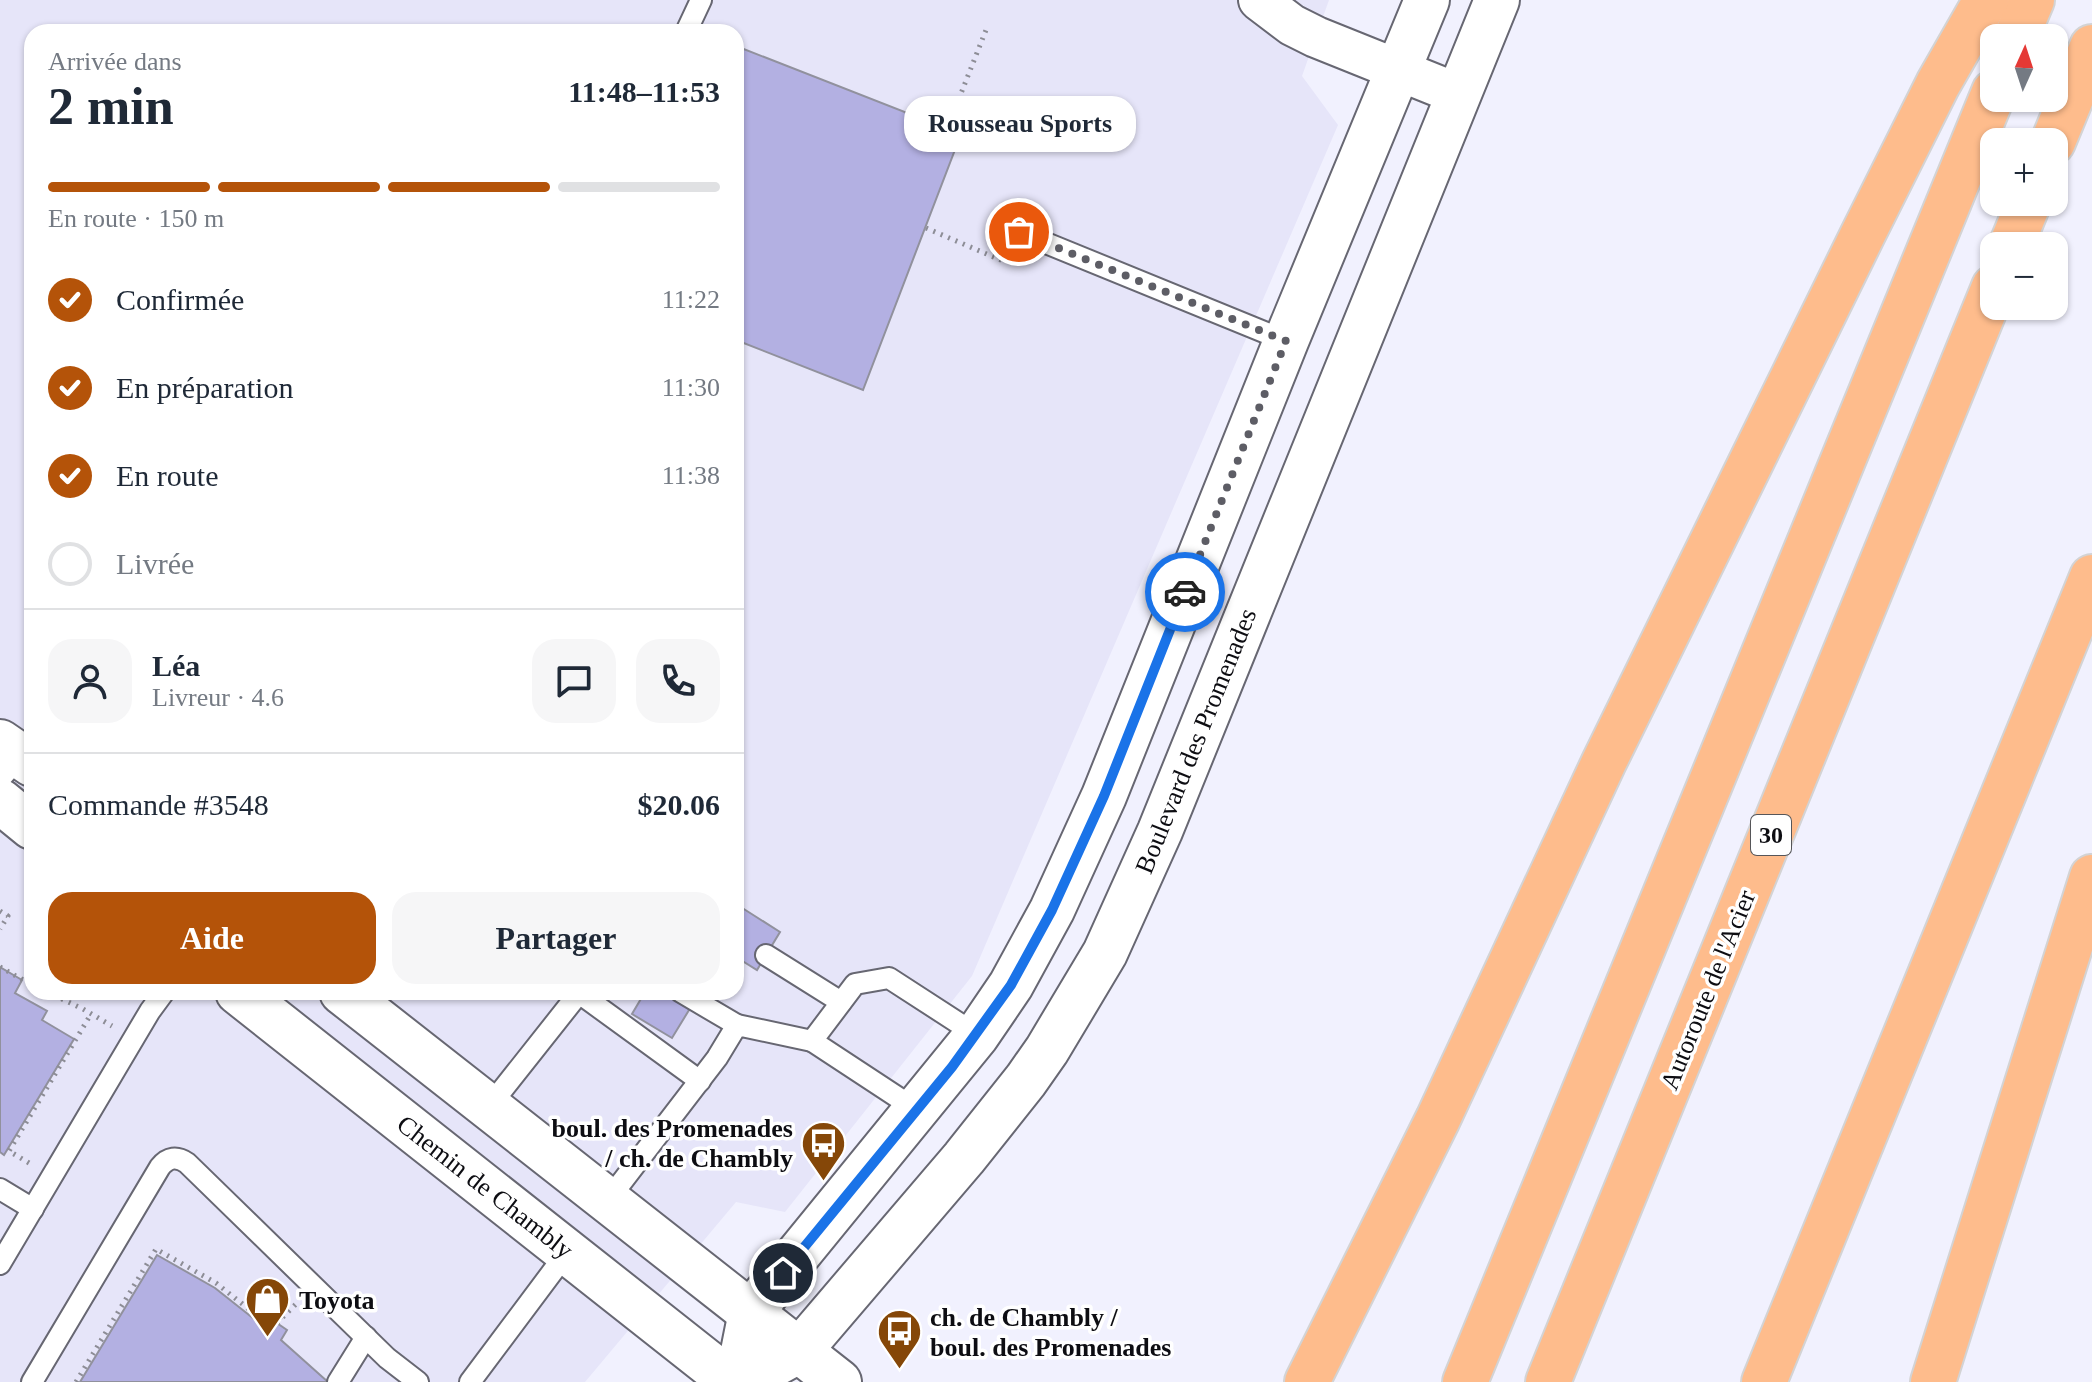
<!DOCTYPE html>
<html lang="fr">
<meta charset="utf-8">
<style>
:root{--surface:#fff;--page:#f6f6f7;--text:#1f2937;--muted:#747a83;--line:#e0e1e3;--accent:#b45309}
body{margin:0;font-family:Georgia,serif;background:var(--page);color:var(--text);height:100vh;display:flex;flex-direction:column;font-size:30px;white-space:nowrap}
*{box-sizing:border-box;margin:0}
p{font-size:26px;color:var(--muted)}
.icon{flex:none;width:44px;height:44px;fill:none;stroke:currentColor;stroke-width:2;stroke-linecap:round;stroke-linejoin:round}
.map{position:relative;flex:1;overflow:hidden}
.details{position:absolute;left:24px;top:24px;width:720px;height:976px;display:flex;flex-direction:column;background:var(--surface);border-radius:24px;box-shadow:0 2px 6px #0004}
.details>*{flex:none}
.needle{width:52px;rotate:3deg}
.tools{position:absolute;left:1980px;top:24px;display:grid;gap:16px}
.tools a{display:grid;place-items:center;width:88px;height:88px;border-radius:16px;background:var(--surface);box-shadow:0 2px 6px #0004;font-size:40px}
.pin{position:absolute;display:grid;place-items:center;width:68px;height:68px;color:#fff;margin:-34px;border:4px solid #fff;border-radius:50%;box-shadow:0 2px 8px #0007}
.courier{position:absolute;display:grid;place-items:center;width:80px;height:80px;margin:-40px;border:6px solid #1a73e8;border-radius:50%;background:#fff;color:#222;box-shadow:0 2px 10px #0007}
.bubble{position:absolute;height:56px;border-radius:24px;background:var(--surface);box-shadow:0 2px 6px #0004;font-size:26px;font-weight:800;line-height:56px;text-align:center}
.overview em{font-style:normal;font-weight:800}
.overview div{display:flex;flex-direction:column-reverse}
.overview{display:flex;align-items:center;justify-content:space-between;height:136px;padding:0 24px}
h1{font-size:52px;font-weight:800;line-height:60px}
.bar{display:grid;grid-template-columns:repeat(4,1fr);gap:12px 8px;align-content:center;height:96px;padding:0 24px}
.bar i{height:10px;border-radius:6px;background:var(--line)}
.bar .current{background:var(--accent)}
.bar p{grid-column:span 4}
.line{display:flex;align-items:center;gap:20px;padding:0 24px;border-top:2px solid var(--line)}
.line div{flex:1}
.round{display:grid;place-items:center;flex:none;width:84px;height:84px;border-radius:24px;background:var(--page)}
ol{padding:0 24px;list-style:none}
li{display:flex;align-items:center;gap:24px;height:88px}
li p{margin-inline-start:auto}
li .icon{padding:8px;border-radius:50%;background:var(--accent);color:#fff;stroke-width:4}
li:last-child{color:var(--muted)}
li i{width:44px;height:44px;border:4px solid var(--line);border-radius:50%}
.action{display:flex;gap:16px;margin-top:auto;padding:16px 24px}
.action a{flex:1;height:92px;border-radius:24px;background:var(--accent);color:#fff;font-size:32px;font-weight:800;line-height:92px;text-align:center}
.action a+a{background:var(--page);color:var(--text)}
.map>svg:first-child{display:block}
</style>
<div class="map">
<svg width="2092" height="1382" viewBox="0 0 2092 1382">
<rect width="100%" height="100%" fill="#f1f1fe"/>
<path fill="#e6e5f9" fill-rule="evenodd" d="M0,0h1329l-27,76 36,49 -366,851 -187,236 -49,-10 -151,180h-585zM32,32h704v960h-704z"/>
<g fill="#b3b0e2" stroke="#91919d" stroke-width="2">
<path d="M736,46l225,88 -98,256 -127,-50z"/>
<path d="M736,904l44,28 -23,38 -21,-13z"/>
<path d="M0,967l22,13 -7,13 32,18 -5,9 32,19 -70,116 -4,-3z"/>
<path d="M645,992h55l-28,46 -40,-24z"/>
<path d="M157,1255l58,33 48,38 5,-9 19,13 -6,10 47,42h-248z"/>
</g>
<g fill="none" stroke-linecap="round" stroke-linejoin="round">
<defs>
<g id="service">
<path d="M686,32l15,-32"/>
<path d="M1019,232l267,109"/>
<path d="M0,779l20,-23"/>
<path d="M766,955l75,47"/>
<path d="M681,992l56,33"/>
<path d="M488,1108l91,-115 121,88"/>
<path d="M917,1110l-105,-69 43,-57 34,-6 88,57"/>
<path d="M0,1189l33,20"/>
<path d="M608,1200l109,-142 20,-33 75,16"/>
<path d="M0,1264l150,-253 14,-19"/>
<path d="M32,1382l128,-215c8,-10 17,-11 27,-4l200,195 31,24"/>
<path d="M338,1382l28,-45"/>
<path d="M470,1382l98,-131"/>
</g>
<path id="minor" d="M1259,0l33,25 24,12 142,57"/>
<g id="tertiary">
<path d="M0,742l32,22"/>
<path d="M0,801l32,26"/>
<path d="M238,992l494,390"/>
<path d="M342,992l497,390"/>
<path d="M737,1382l14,-70 226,-277 34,-50 41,-75 52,-114 182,-455 141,-341"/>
<path d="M742,1382l58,-32 164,-192 62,-78 21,-30 58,-97 55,-122 337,-831"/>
</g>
<g id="motorway">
<path d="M2016,38l16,-38"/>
<path d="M2053,142l39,-95"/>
<path d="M2011,246l18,-44"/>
<path d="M1307,1382l131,-263 166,-357 259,-528 75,-150 48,-84"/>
<path d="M1465,1382l529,-1290"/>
<path d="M1548,1382l446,-1095"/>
<path d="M1764,1382l328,-805"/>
<path d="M1933,1382l159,-505"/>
</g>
</defs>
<use href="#service" stroke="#676772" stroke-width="24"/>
<use href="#minor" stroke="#676772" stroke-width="44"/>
<use href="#tertiary" stroke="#676772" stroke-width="48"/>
<use href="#motorway" stroke="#d3d3d4" stroke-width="48"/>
<g stroke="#8d8d96" stroke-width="5" stroke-dasharray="2 6" stroke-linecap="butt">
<path d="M947,129l39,-99"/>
<path d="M926,228l77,33"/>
<path d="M0,911l8,5 -8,13"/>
<path d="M0,967l32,18"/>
<path d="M47,992l36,17 29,17"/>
<path d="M29,1163l-20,-12 82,-137"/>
<path d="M277,1323l19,-19"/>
<path d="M76,1382l80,-133 60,34 44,35c8,-7 14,-6 23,0"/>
</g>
<use href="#service" stroke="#fff" stroke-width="20"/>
<use href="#minor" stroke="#fff" stroke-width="40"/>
<use href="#tertiary" stroke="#fff" stroke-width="44"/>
<use href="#motorway" stroke="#febc8c" stroke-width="44"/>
</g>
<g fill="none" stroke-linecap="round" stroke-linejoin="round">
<path stroke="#5d5d65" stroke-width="8" stroke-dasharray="0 14.4" d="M1019,232l267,109 -101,251"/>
<path stroke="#1a73e8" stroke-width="10" d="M783,1273l169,-206 59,-82 41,-75 52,-114 81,-204"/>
</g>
<defs>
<symbol id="bus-pin" viewBox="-11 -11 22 30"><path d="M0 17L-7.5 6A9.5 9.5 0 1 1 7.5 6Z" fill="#854708" stroke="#fff"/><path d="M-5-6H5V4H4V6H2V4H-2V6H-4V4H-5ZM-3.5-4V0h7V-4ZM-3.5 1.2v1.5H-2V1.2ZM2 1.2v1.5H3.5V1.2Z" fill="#fff"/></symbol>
<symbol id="shop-pin" viewBox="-11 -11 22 30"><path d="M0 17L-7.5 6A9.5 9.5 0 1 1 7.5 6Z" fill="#854708" stroke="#fff"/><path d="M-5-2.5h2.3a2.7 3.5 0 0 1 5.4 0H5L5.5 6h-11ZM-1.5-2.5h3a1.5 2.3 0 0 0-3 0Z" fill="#fff"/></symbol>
</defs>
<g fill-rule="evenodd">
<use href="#bus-pin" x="798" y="1118" width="51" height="69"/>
<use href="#shop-pin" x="242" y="1274" width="51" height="69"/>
<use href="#bus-pin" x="874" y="1306" width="51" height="69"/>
</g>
<g text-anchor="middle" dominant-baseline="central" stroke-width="7" stroke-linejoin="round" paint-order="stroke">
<rect fill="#fff" stroke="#565659" stroke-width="2" x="1751" y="815" width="40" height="40" rx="6"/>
<g font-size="24" font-weight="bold" fill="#0d0d12">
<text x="1771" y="835">30</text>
</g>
<g font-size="26" fill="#0d0d12" stroke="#fff">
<text transform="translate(1196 741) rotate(-68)">Boulevard des Promenades</text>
<text transform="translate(1708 990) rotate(-68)">Autoroute de l'Acier</text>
<text transform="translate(485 1187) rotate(38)">Chemin de Chambly</text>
</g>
<g font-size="26" font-weight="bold" fill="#0d0d12" stroke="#fff" text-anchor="start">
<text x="793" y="1128" text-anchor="end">boul. des Promenades<tspan x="793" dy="30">/ ch. de Chambly</tspan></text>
<text x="299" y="1300">Toyota</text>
<text x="930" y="1317">ch. de Chambly /<tspan x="930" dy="30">boul. des Promenades</tspan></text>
</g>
</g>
</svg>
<div class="tools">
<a><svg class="needle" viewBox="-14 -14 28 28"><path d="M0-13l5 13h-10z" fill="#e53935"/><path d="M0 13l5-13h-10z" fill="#747a83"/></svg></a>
<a>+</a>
<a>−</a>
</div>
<div class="pin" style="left:1019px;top:232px;background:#ea580c"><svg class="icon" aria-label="bag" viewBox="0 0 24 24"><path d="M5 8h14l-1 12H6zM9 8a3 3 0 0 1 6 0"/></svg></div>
<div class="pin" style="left:783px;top:1273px;background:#1f2937"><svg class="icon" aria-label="home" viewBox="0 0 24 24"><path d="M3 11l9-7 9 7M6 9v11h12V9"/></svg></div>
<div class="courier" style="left:1185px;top:592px"><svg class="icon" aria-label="car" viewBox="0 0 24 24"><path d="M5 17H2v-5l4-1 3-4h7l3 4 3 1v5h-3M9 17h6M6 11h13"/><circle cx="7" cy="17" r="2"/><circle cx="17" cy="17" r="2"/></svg></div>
<div class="bubble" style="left:904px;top:96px;width:232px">Rousseau Sports</div>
<section class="details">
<div class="overview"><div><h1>2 min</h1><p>Arrivée dans</p></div><em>11:48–11:53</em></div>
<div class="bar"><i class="current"></i><i class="current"></i><i class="current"></i><i></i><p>En route · 150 m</p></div>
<ol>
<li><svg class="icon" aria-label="check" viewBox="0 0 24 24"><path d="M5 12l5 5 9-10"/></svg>Confirmée<p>11:22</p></li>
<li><svg class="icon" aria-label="check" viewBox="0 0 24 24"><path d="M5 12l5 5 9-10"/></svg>En préparation<p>11:30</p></li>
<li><svg class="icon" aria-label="check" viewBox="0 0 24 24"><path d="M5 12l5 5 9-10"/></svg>En route<p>11:38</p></li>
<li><i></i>Livrée</li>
</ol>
<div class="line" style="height:144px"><a class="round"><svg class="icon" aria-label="person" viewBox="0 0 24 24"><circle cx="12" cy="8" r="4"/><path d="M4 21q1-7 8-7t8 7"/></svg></a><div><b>Léa</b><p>Livreur · 4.6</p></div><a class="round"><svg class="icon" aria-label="chat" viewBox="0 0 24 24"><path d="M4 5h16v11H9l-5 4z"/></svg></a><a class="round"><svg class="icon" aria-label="phone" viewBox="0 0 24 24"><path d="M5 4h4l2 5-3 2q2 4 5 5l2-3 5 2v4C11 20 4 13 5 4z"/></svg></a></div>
<div class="line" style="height:104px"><div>Commande #3548</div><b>$20.06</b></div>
<div class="action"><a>Aide</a><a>Partager</a></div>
</section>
</div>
